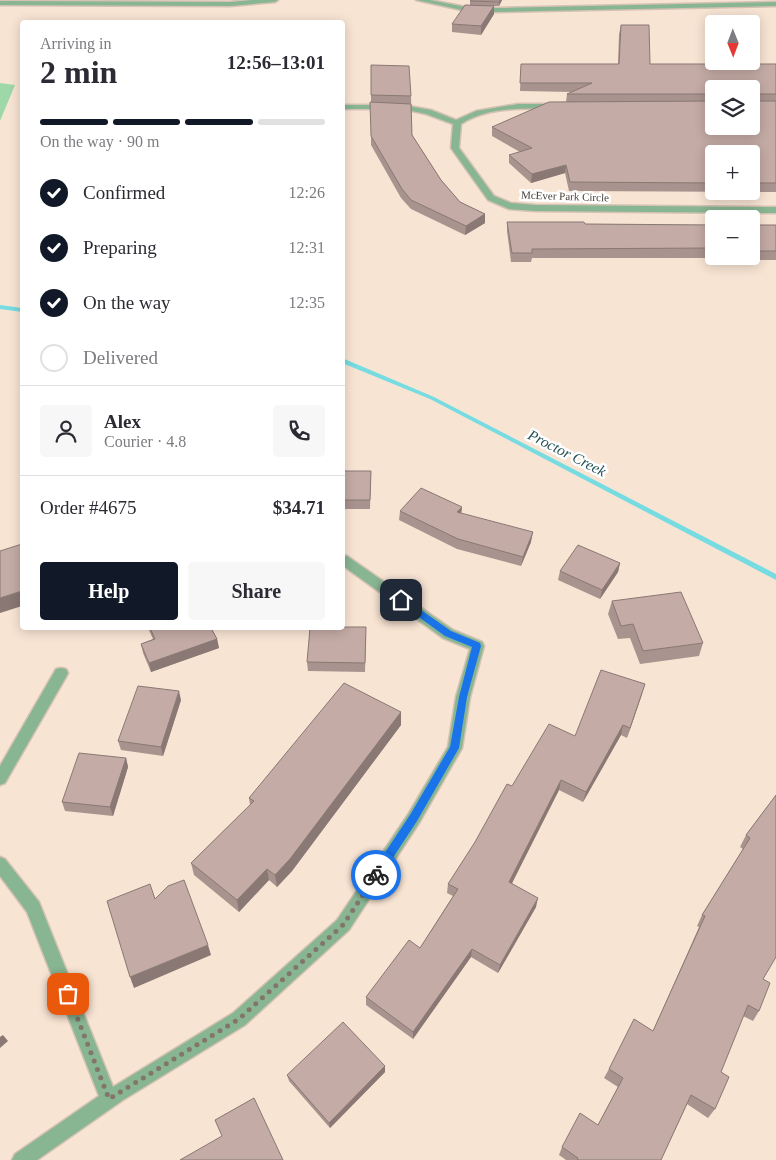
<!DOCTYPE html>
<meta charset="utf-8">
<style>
:root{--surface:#fff;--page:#f7f7f7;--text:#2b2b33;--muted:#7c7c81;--line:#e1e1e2;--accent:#111827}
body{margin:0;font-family:Georgia,serif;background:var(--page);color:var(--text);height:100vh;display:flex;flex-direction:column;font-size:19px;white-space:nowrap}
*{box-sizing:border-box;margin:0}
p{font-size:16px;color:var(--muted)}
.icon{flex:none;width:28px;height:28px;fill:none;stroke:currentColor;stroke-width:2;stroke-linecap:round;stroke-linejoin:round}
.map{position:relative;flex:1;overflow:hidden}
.details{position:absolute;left:20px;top:20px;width:325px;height:610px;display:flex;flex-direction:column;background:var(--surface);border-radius:5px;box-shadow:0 2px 12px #0003}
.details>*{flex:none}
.needle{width:32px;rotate:179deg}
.tools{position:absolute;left:705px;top:15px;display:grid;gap:10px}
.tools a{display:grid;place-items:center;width:55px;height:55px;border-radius:5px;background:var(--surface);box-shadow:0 2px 12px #0003;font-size:25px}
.pin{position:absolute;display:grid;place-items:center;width:42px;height:42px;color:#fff;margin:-21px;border-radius:10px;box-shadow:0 2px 8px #0006}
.courier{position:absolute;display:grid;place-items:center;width:50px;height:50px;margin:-25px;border:4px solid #1a73e8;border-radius:50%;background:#fff;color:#222;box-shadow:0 1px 6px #0007}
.head em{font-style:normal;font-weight:800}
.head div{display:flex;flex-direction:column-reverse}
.head{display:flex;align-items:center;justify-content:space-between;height:85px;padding:0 20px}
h1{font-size:32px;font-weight:800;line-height:38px}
.bar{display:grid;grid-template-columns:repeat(4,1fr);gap:8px 5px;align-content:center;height:60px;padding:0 20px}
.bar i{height:6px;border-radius:4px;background:var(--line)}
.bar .on{background:var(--accent)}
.bar p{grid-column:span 4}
.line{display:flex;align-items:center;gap:12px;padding:0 20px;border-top:1px solid var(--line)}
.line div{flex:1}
.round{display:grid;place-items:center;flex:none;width:52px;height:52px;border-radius:5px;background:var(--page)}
ol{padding:0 20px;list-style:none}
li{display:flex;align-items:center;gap:15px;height:55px}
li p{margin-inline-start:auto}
li .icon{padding:5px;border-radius:50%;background:var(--accent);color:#fff;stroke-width:4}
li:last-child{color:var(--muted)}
li i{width:28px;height:28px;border:2px solid var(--line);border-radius:50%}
.cta{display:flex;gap:10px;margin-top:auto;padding:10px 20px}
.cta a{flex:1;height:58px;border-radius:5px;background:var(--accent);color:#fff;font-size:20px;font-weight:800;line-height:58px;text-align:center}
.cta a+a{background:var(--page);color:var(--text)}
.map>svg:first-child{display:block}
</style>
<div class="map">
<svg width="776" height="1160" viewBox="0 0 776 1160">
<rect width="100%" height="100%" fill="#f8e4d3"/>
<path fill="#9ed7a8" d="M0,83l15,2 -15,36z"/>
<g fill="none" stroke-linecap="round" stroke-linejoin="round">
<g fill="#76dce2" fill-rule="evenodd">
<path d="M0,305l22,3v4l-22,-3z"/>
<path d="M342,358l92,39 342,177v6l-346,-181 -88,-36z"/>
</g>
<defs>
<g id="minor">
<path d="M252,0h26l-3,2 -45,4 -230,-1v-4l230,1z"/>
<path d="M416,0h14l36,7 30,1 280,-6v4l-280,6 -30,-1z"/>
<path d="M518,104h38l4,2 -4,2c-32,1 -67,-2 -95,16l-2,24 35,48 17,7 24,2 241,2v6l-241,-2 -26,-2 -21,-9 -37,-52 2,-24 -27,-10 -23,-5h-61v-4h61l28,5 25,10 20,-9z"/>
<path d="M342,555l5,1 106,74 29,12 2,4 -14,51 -8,51 -43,75 -70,107 -104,95 -122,75 -86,60h-25l3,-6 84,-58 -72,-184 -27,-36v-19l5,2 34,43 74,185 120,-74 104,-93 72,-107 39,-66 8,-50 14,-48 -27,-11 -101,-73z"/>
<path d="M61,668l5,1 2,4 -2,4 -61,106 -5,2v-19l56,-97z"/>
</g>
</defs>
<use href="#minor" stroke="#d4c2b3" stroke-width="3"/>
<use href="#minor" fill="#88b592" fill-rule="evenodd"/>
</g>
<g fill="#a9938e" fill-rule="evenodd">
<path d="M502,0l-3,6h-5v8l-13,21 -29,-3v-8l18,-19v-4z"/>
<path d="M621,25l29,39h126v128l-207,-1 -4,-18 -34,10 -22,-20v-8l11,-3 -28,-16v-9l74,-25 1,-8 6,-2 -53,-1 1,-27h97l1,-30zM714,89l37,37h-37zM714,154h37v37h-37z"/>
<path d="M371,65l40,31 1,39 29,45 19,22 25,12v9l-20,12 -54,-26 -10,-11 -30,-53z"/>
<path d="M507,222l78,2 129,1v31h37v-31h25v35h-24l-1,-2h-219l-1,4h-20l-4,-31z"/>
<path d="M342,471h29l-1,38h-28z"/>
<path d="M462,507l-1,6 70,29 -10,24 -64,-17 -58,-29 1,-9z"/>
<path d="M620,563l-2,9 -18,27 -42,-19 2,-9z"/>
<path d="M612,601l91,42 -4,13 -59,8 -10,-26 -12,1 -10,-25z"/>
<path d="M148,628h63l6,11 2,9 -68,24 -8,-19 -2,-9 12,-5z"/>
<path d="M366,636l-1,36 -57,-1 -1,-9z"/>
<path d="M642,694l-15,44 -6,-3 -38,67 -24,-12 -47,93 24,24 -38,66 -27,-16 -58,82 -47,-34v-8l54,-49 33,-52 -6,-3 1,-9 64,-98 63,-50z"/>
<path d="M181,700l-18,56 -42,-6 -3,-9z"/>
<path d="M401,712v13l-109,146 -15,16 -8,-7 -30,32 -45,-37 -3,-12 59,-58 -1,-7z"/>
<path d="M126,758l2,9 -15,49 -48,-5 -3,-9z"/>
<path d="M776,795l-13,184 -4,32 -6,10 -10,-5 -22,56 -6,37 -7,9 -21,-14 -26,56h-95l-7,-5 3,-8 36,-22 20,-38 -14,-9 5,-9 44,-38 46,-104 -2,-1 5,-11 41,-66 -3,-2 6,-12z"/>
<path d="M385,1066v6l-55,56 -41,-47 -2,-6z"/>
</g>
<g fill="#897874">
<path d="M500,0h2l-3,6v-4z"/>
<path d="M494,6v8l-13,21v-9z"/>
<path d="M566,165l-1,8 -34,10 1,-9z"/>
<path d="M485,214v9l-20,12 1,-9z"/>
<path d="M462,507l-1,9 -4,-4z"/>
<path d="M533,532l-2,10 -10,24 2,-9z"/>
<path d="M620,563l-2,9 -18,27 2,-9z"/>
<path d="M22,591v15l-22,7v-15z"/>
<path d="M217,639l2,9 -68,24 -2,-9z"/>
<path d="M645,684l-3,10 -15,44 3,-10z"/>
<path d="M179,691l2,9 -18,56 -2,-9z"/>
<path d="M401,712v13l-109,146 -15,16 -2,-12z"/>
<path d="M623,725l-2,10 -38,67 3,-10z"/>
<path d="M126,758l2,9 -15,49 -3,-9z"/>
<path d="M561,780l-2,10 -51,101 1,-9z"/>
<path d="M267,869l2,11 -30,32 -2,-12z"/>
<path d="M538,898l-2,9 -38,66 2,-8z"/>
<path d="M208,945l3,10 -77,33 -4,-11z"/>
<path d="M472,949l-1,8 -58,82v-7z"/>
<path d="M3,1035l5,6 -8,7v-11z"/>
<path d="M385,1066v6l-55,56 -1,-5z"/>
</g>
<g fill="#c4aba5" stroke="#897874">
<path d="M471,0h29l-1,2 -29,-1z"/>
<path d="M465,5l29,1 -13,20 -29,-2z"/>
<path d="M621,25h28l1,39h126v30h-23l-2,1 1,6h24v82h-25v-29h-37v29l-144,-1 -4,-17 -34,9 -23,-19 23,-7 -40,-21 57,-25 165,-1v25h37v-37h-37v5h-147l25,-11h-72l1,-19h98z"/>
<path d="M371,65l38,1 2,30 -40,-1z"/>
<path d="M370,102l41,2 1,31 29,45 19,22 25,12 -19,12 -55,-26 -9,-11 -31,-53z"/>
<path d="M507,222h77l1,2 129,1v23l-182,1v4h-20z"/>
<path d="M751,225h25v26h-22l-1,-3h-2z"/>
<path d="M342,471h29l-1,29h-28z"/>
<path d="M421,488l41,19 -5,5 76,20 -10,25 -65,-18 -58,-28z"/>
<path d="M22,544v47l-22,7v-47z"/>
<path d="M578,545l42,18 -18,27 -42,-19z"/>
<path d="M681,592l22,51 -60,8 -10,-27 -12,2 -9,-25z"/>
<path d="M342,627h24l-1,36 -58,-1 3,-34h32z"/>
<path d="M150,628h61l6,11 -68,24 -8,-19 14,-5z"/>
<path d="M601,670l44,14 -15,44 -7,-3 -37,67 -25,-12 -52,102 29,16 -38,67 -28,-16 -59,83 -47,-35 43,-57 11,8 38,-59 -10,-5 27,-42 32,-58 5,2 37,-62 26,12z"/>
<path d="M344,683l57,29 -111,147 -15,16 -8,-6 -30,31 -46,-37 63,-62 -5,-3z"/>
<path d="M138,686l41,5 -18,56 -43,-6z"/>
<path d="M79,753l47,5 -16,49 -48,-5z"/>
<path d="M776,795v162l-13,22 7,4 -11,28 -11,-6 -27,67 8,5 -14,32 -24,-14 -30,65h-84l1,-2 -16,-11 18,-34 18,12 25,-47 -14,-9 25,-50 19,12 52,-115 -3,-1 48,-77 -4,-3z"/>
<path d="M184,880l24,65 -78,32 -23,-76 43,-17 5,15 13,-13z"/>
<path d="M343,1022l42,44 -56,57 -42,-48z"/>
<path d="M254,1098l29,62h-103l42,-24 -7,-16z"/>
</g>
<path fill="#1a73e8" d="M401,596l50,35 29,12 1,3 -14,51 -8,51 -42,73 -38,58 -3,1 -5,-5 1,-3 38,-57 40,-68 9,-50 13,-50 -27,-11 -47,-34 -1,-2z"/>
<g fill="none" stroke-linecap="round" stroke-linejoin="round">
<path stroke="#82766c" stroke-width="5" stroke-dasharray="0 9" d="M68,994l41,105 130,-80 104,-94 33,-50"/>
</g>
<g text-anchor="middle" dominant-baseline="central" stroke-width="5" stroke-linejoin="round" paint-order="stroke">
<g font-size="11" fill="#433b34" stroke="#fff">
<text transform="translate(565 196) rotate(2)">McEver Park Circle</text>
</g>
<g font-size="15" font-style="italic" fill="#235154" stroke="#fff">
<text transform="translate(567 453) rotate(27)">Proctor Creek</text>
</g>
</g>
</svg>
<div class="tools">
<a><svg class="needle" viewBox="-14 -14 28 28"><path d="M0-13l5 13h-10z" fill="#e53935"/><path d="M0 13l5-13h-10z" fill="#7c7c81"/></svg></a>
<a><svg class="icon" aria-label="layers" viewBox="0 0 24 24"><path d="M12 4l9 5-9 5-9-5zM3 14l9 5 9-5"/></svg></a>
<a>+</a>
<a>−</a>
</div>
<div class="pin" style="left:68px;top:994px;background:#ea580c"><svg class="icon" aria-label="bag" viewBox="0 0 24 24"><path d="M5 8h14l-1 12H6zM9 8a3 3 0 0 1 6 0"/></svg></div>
<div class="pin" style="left:401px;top:600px;background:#1f2937"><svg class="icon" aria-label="home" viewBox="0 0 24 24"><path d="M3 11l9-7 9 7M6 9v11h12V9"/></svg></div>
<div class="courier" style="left:376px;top:875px"><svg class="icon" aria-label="bike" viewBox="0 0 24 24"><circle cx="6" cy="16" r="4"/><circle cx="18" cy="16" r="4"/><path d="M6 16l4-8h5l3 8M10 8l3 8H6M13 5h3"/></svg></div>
<section class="details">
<div class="head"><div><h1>2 min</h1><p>Arriving in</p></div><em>12:56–13:01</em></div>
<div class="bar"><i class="on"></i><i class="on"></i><i class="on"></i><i></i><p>On the way · 90 m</p></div>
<ol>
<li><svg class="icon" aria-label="check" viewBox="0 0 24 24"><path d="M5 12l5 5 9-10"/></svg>Confirmed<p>12:26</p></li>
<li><svg class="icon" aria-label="check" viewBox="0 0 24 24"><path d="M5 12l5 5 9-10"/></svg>Preparing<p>12:31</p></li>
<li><svg class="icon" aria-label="check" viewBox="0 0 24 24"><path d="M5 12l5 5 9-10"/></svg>On the way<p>12:35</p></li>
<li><i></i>Delivered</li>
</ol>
<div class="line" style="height:90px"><a class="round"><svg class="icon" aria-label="person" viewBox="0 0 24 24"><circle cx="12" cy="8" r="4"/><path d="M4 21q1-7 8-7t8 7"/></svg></a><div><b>Alex</b><p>Courier · 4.8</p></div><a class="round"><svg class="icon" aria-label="phone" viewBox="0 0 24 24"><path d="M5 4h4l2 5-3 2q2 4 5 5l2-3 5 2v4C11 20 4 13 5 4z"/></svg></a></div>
<div class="line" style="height:65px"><div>Order #4675</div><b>$34.71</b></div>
<div class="cta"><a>Help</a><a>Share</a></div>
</section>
</div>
